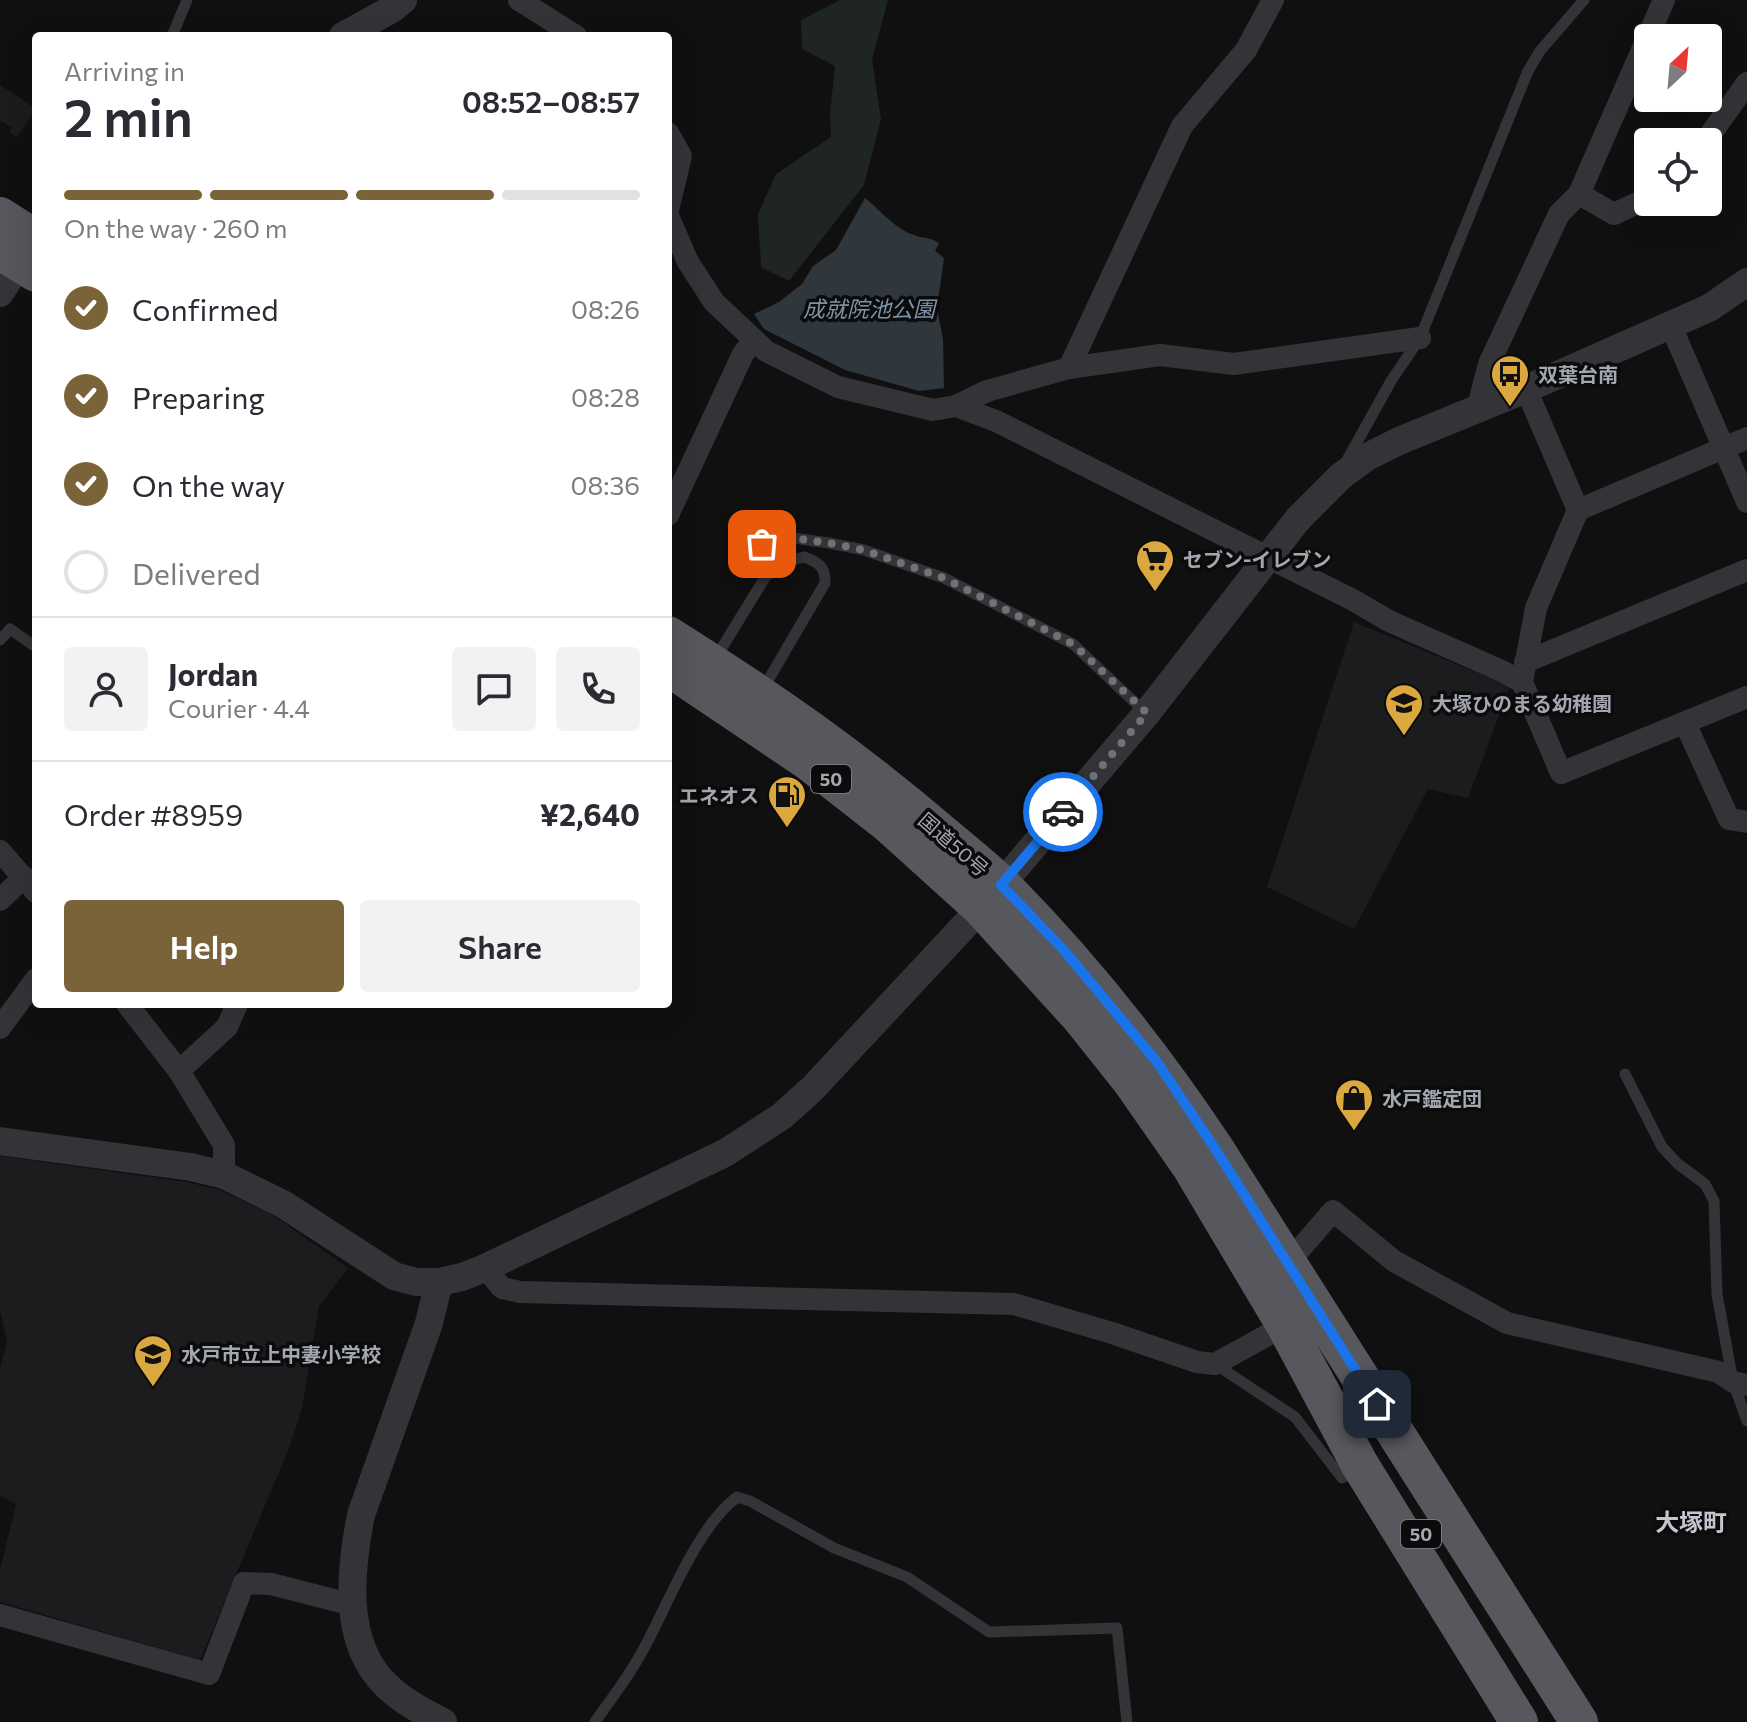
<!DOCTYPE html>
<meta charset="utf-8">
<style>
:root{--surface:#fff;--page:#f2f2f3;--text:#2b2b33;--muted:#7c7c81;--line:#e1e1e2;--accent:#7a6338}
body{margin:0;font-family:Commissioner,"Noto Sans JP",sans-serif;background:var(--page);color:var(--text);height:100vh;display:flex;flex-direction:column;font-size:30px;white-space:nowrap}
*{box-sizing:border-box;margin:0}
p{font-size:26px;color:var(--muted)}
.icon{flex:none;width:44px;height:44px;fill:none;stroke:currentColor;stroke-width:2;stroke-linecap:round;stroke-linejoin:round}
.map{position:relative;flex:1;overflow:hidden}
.drawer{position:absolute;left:32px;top:32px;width:640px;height:976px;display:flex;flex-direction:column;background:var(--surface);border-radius:8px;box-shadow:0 8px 32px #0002}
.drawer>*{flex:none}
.needle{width:52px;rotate:26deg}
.buttons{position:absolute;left:1634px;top:24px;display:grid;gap:16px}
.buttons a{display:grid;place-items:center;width:88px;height:88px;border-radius:8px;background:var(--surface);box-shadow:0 8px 32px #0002;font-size:40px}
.pin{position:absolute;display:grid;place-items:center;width:68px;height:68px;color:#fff;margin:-34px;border-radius:16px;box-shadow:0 4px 12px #0006}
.courier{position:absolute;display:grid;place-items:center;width:80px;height:80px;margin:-40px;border:6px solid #1a73e8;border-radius:50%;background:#fff;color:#222;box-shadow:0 2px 10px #0007}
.headline em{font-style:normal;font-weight:600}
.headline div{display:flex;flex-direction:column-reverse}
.headline{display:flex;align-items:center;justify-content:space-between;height:136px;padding:0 32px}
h1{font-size:52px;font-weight:600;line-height:60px}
.bar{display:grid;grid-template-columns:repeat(4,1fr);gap:12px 8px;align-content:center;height:96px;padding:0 32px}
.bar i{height:10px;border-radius:6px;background:var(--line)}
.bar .on{background:var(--accent)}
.bar p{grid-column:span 4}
.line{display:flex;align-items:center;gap:20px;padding:0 32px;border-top:2px solid var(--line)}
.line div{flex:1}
.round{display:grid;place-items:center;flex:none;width:84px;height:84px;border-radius:8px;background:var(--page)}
ol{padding:0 32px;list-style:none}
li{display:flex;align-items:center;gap:24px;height:88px}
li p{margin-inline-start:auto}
li .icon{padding:8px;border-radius:50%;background:var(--accent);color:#fff;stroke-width:4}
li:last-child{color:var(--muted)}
li i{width:44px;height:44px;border:4px solid var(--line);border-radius:50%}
.cta{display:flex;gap:16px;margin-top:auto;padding:16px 32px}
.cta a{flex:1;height:92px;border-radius:8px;background:var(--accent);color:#fff;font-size:32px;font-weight:600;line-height:92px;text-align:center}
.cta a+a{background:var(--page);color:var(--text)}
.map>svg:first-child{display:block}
</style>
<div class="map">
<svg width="1747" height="1722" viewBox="0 0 1747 1722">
<rect width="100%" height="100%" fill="#101011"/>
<g fill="#1c1c1e">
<path d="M0,85l36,24 -19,28 -8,-5 3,-4 -12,-8z"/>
<path d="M1354,622l156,64 -42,112 -40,-9 -74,140 -87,-42z"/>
<path d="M0,1156l187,26 32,8 51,23 78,55 -29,38 -17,102 -12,38 -90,214 -200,-58v-32l16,-66 -16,-8v-128l7,-26 -7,-31z"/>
</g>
<path fill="#1f2520" d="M840,0h48l-16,60 9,59 -17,66 -75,96 -28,-14 -3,-53 18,-40 55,-37 -1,-24 5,-47 -33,-17 -1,-29z"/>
<path fill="#2f363c" d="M865,198c15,12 30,31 49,37 10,4 13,1 25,8l-4,8 9,7 -7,50 6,31 1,49 -25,3 -74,-21 -81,-41 -10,-15 25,-12 23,-18 11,-18 23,-16z"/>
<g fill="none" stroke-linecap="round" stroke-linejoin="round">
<g stroke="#343438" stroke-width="11">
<path d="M172,36l15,-36"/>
<path d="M1346,462l45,-81 29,-43 108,-267 12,-20 44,-51"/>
<path d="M0,640l10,-11 26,18"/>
<path d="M715,659l51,-83 -7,-20 3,-12 17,-8 50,7 35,7 80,28 129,66 73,69"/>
<path d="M763,689l62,-106c1,-16 -7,-21 -21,-26l-12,3 -26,16"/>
<path d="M1625,1074l37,73 16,17 27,20 9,17 3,93 16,88 14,39"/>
<path d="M1215,1364l80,53 47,61 15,-10"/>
<path d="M595,1722c16,-23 35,-47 48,-72 25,-45 53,-122 94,-153l13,4 84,47 73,29 82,55 128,-4 10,94"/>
</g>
<g stroke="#343438" stroke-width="22">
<path d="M519,0l57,36"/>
<path d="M668,133l13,23 -13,54"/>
<path d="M1705,142l42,-59"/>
<path d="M1579,194l35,20 34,-16"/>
<path d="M668,216l20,46 26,40 52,49 72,36 95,23 23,-4 31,-15 82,-23 91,-13 74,9 186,-26"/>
<path d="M1671,326l76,176"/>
<path d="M1069,368l113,-242 64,-76 27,-50"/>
<path d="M1526,389l52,121 -42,98 -14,74 39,91 186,-76"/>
<path d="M956,406l40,15 357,179 36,21 115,51 18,10"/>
<path d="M1477,410l12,-46 70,-150 20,-20 85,-194"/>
<path d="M1578,510l169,-72"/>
<path d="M668,515l75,-161 11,-14"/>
<path d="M1525,662l222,-92"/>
<path d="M1685,723l44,96 18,3"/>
<path d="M0,851l36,41"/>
<path d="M0,900l24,-23"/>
<path d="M127,1004l52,67 45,74v30"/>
<path d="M0,1028l36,-49"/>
<path d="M179,1071l48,-44 10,-23"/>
<path d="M1287,1264l46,-53 61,50 113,62 212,49 14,10 14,3"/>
<path d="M485,1268l17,20 18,4 494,12 98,29 85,29 18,2 78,-43"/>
<path d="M0,1615l209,59 35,-91 27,1 82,21"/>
</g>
<g stroke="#343438" stroke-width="28">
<path d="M343,36l49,-27 11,-9"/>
<path d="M0,293l29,-45"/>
<path d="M0,1141l191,26 33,8 59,29 111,72 22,6h23l23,-5 23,-9 240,-115 57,-37 30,-27 169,-181 166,-195 151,-194 43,-43 26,-19 32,-16 127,-52 183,-81 38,-26"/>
<path d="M439,1282l-10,41 -68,192c-11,55 -19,128 25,170 16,16 37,27 57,37"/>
</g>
<g stroke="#56585d" stroke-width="38">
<path d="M0,216l36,23"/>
<path d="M0,251l36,22"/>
<path d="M668,635c99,62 188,124 276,200 20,17 41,33 60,52 79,80 148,167 210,260l365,575"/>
<path d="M668,667l141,95 78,61 94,85 99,109 51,64 60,86 94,158 75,140 159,257"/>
</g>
</g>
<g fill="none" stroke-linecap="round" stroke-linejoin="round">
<path stroke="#707278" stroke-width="8" stroke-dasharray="0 14.4" d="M762,544l17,-8 50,7 35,7 80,28 129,66 74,69 -84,99"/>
<path stroke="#1a73e8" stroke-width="10" d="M1063,812l-62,73 61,63 95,114 57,85 163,257"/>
</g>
<defs>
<symbol id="bus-pin" viewBox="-11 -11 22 30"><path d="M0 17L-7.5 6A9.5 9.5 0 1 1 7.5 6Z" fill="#dba73f" stroke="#0b0b0c"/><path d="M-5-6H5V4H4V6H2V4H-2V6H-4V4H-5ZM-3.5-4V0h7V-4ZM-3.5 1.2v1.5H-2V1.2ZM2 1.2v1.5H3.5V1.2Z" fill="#111"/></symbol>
<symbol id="supermarket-pin" viewBox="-11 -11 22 30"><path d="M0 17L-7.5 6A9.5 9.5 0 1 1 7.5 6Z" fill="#dba73f" stroke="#0b0b0c"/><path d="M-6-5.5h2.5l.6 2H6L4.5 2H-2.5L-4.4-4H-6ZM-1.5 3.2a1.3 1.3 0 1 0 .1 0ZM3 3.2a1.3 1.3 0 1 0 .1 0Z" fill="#111"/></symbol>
<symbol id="school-pin" viewBox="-11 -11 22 30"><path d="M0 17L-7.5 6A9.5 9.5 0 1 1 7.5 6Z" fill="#dba73f" stroke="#0b0b0c"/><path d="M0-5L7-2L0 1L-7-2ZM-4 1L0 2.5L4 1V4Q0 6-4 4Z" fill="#111"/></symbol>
<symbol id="fuel-pin" viewBox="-11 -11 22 30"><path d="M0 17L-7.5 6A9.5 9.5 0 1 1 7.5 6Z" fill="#dba73f" stroke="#0b0b0c"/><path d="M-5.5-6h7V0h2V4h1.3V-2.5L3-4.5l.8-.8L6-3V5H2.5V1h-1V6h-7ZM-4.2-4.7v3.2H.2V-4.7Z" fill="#111"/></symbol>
<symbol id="shop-pin" viewBox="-11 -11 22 30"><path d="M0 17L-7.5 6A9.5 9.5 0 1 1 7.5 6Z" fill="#dba73f" stroke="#0b0b0c"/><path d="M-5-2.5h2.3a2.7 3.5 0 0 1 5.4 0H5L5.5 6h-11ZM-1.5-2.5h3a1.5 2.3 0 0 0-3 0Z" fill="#111"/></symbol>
</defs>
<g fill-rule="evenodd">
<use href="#bus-pin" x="1488" y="352" width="44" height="60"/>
<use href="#supermarket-pin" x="1133" y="537" width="44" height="60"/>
<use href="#school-pin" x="1382" y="681" width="44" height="60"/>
<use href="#fuel-pin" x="765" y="773" width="44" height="60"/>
<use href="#shop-pin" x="1332" y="1076" width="44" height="60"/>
<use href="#school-pin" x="131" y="1332" width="44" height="60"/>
</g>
<g text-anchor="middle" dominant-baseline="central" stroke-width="7" stroke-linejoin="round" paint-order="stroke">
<g fill="#0b0b0c" stroke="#75787f" stroke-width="2">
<rect x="811" y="765" width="40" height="28" rx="6"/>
<rect x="1401" y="1520" width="40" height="28" rx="6"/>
</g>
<g font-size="18" font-weight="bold" fill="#a3a7b0">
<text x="831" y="779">50</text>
<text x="1421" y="1534">50</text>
</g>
<g font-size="20" font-weight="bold" fill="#a3a7b0" stroke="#0b0b0c" text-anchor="start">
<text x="1538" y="374">双葉台南</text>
<text x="1183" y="559">セブン-イレブン</text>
<text x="1432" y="703">大塚ひのまる幼稚園</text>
<text x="759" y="795" text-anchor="end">エネオス</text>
<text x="1382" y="1098">水戸鑑定団</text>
<text x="181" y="1354">水戸市立上中妻小学校</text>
</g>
<g font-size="20" fill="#a3a7b0" stroke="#0b0b0c">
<text transform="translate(954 844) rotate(41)">国道50号</text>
</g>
<g font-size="22" font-style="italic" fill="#7d94a8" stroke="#0b0b0c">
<text x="869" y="308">成就院池公園</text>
</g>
<g font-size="24" font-weight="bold" fill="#c3c6cd" stroke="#0b0b0c">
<text x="1691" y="1521">大塚町</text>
</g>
</g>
</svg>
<div class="buttons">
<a><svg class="needle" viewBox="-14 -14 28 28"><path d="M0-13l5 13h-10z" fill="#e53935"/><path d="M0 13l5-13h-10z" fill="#7c7c81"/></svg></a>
<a><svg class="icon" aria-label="locate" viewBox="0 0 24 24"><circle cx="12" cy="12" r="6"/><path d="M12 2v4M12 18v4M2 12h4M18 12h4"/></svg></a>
</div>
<div class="pin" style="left:762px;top:544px;background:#ea580c"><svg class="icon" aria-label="bag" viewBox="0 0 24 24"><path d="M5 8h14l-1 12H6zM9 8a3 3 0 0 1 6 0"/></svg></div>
<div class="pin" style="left:1377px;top:1404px;background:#1f2937"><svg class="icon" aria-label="home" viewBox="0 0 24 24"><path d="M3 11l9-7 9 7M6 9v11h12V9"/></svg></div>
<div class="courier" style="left:1063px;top:812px"><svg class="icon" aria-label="car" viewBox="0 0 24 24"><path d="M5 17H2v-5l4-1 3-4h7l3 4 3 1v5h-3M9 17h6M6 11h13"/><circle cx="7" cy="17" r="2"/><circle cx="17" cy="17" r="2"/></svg></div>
<section class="drawer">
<div class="headline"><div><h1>2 min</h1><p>Arriving in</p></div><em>08:52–08:57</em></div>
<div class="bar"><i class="on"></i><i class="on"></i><i class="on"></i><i></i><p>On the way · 260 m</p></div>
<ol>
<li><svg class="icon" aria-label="check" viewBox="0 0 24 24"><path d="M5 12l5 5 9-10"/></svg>Confirmed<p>08:26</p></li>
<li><svg class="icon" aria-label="check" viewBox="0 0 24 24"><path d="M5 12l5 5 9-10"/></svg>Preparing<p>08:28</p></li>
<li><svg class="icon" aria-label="check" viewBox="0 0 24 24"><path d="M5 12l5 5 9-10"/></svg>On the way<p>08:36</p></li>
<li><i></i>Delivered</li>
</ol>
<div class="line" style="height:144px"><a class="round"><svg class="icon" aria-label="person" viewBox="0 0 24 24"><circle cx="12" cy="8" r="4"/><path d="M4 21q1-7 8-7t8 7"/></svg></a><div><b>Jordan</b><p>Courier · 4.4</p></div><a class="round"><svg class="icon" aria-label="chat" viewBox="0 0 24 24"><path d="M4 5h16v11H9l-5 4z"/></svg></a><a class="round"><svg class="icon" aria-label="phone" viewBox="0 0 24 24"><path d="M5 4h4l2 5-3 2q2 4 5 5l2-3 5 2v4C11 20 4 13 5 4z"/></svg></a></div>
<div class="line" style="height:104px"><div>Order #8959</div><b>¥2,640</b></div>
<div class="cta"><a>Help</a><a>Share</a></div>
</section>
</div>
